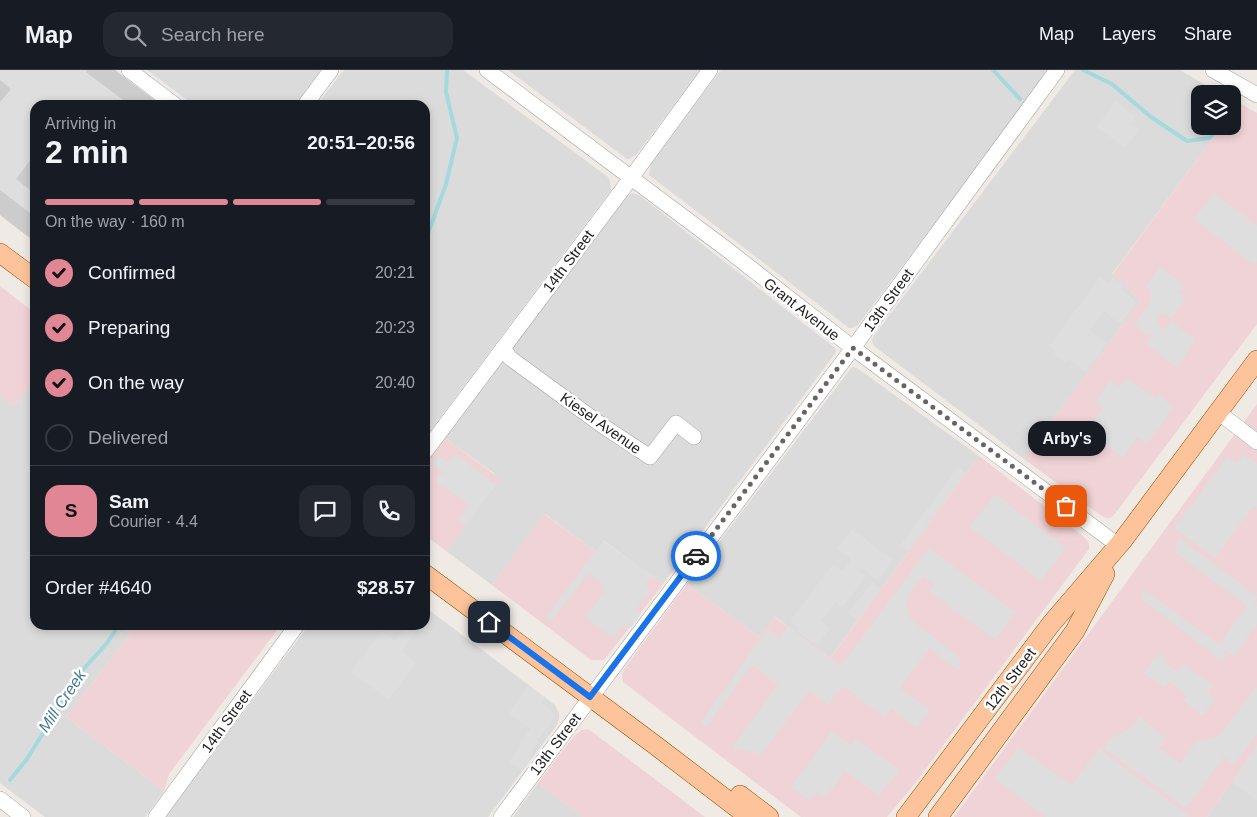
<!DOCTYPE html>
<meta charset="utf-8">
<style>
:root{--surface:#171b24;--page:#242831;--text:#f1f3f6;--muted:#9ea1a6;--line:#363941;--accent:#e08695}
body{margin:0;font-family:Arial,sans-serif;background:var(--page);color:var(--text);height:100vh;display:flex;flex-direction:column;font-size:19px;white-space:nowrap}
*{box-sizing:border-box;margin:0}
p{font-size:16px;color:var(--muted)}
.icon{flex:none;width:28px;height:28px;fill:none;stroke:currentColor;stroke-width:2;stroke-linecap:round;stroke-linejoin:round}
.map{position:relative;flex:1;overflow:hidden}
.side{position:absolute;left:30px;top:30px;width:400px;height:530px;display:flex;flex-direction:column;background:var(--surface);border-radius:15px;box-shadow:0 2px 8px #0003}
.side>*{flex:none}
.tools{position:absolute;left:1191px;top:15px;display:grid;gap:10px}
.tools a{display:grid;place-items:center;width:50px;height:50px;border-radius:10px;background:var(--surface);box-shadow:0 2px 8px #0003;font-size:25px}
.pin{position:absolute;display:grid;place-items:center;width:42px;height:42px;color:#fff;margin:-21px;border-radius:10px;box-shadow:0 2px 8px #0006}
.courier{position:absolute;display:grid;place-items:center;width:50px;height:50px;margin:-25px;border:4px solid #1a73e8;border-radius:50%;background:#fff;color:#222;box-shadow:0 1px 6px #0007}
.bubble{position:absolute;height:35px;border-radius:15px;background:var(--surface);box-shadow:0 2px 8px #0003;font-size:16px;font-weight:800;line-height:35px;text-align:center}
.overview em{font-style:normal;font-weight:800}
.overview div{display:flex;flex-direction:column-reverse}
.overview{display:flex;align-items:center;justify-content:space-between;height:85px;padding:0 15px}
h1{font-size:32px;font-weight:800;line-height:38px}
.bar{display:grid;grid-template-columns:repeat(4,1fr);gap:8px 5px;align-content:center;height:60px;padding:0 15px}
.bar i{height:6px;border-radius:4px;background:var(--line)}
.bar .on{background:var(--accent)}
.bar p{grid-column:span 4}
.line{display:flex;align-items:center;gap:12px;padding:0 15px;border-top:1px solid var(--line)}
.line div{flex:1}
.round{display:grid;place-items:center;flex:none;width:52px;height:52px;border-radius:15px;background:var(--page)}
ol{padding:0 15px;list-style:none}
li{display:flex;align-items:center;gap:15px;height:55px}
li p{margin-inline-start:auto}
li .icon{padding:5px;border-radius:50%;background:var(--accent);color:#111;stroke-width:4}
li:last-child{color:var(--muted)}
li i{width:28px;height:28px;border:2px solid var(--line);border-radius:50%}
header{display:flex;align-items:center;gap:30px;box-sizing:border-box;height:70px;padding:0 25px;background:var(--surface);border-bottom:1px solid var(--line)}
header strong{font-size:24px}
nav{display:flex;gap:28px;margin-inline-start:auto;font-size:18px}
.search{width:350px;height:45px;background:var(--page);display:flex;align-items:center;gap:12px;box-sizing:border-box;padding:0 18px;border-radius:15px;color:var(--muted);font-size:19px}
.map>svg:first-child{display:block}
</style>
<header>
<strong>Map</strong>
<div class="search"><svg class="icon" aria-label="search" viewBox="0 0 24 24"><circle cx="10" cy="10" r="6"/><path d="M15 15l6 6"/></svg>Search here</div>
<nav><a>Map</a><a>Layers</a><a>Share</a></nav>
</header>
<div class="map">
<svg width="1257" height="747" viewBox="0 0 1257 747">
<rect width="100%" height="100%" fill="#efeae4"/>
<g fill="#dcdbdb">
<path d="M147,0h174l-26,35h-101z"/>
<path d="M344,0h119l145,107 2,4 1,9 -186,248v-333h-108z"/>
<path d="M508,0h192l-63,84 -6,4 -4,1z"/>
<path d="M721,0h329l-192,255 -6,3h-3l-200,-153 2,-12z"/>
<path d="M1075,0h105l41,24h-21v32h22l-110,148 14,11 14,16 -116,158 -150,-113 -2,-5 1,-4z"/>
<path d="M632,123l7,2 196,153 1,4 -173,232 -59,-43 -9,10 -50,-37 -53,71 -46,-34 53,-71 -5,-4 1,-2 -50,-36 181,-241z"/>
<path d="M852,297l5,1 122,88 -149,202 -55,-41 -16,20 -72,-53z"/>
<path d="M35,309v246h84l11,9 -64,83 98,74 -19,26h-100l-45,-34v-388l14,11z"/>
<path d="M425,537l130,98 4,8v6l-2,6 -69,92h-323l144,-192h116z"/>
<path d="M1257,676v71h-50z"/>
<path d="M538,713l45,34h-70z"/>
</g>
<g fill="#f0d3d6">
<path d="M1239,33l18,10v211l-143,191 -4,3 -7,-1 -79,-58 116,-158 -14,-16 -14,-10 110,-149h10l1,-14z"/>
<path d="M0,216l35,27v66l-21,27 -14,-11z"/>
<path d="M1257,334v342l-50,71h-253z"/>
<path d="M445,368l50,37 -1,1 6,4 -54,71 -21,-16v-69z"/>
<path d="M979,386l104,80 6,7v6l-173,233 -29,35h-86l-178,-135 -1,-7 2,-6 63,-85 72,53 15,-20 57,40z"/>
<path d="M544,444l51,37 8,-10 60,43 -59,76h-13l-99,-75z"/>
<path d="M119,555h162l-112,149 -5,17 -98,-74 64,-83z"/>
<path d="M587,659l4,2 114,86h-122l-45,-34 36,-47 8,-6z"/>
</g>
<path fill="#ccc" d="M0,0h115l46,35h-126v137l-35,-27z"/>
<g fill="#dedede">
<path d="M0,0h87l-1,2 44,33h-95v49l-19,25 19,15v23l-35,-27v-88l11,-13 -11,-9z"/>
<path d="M1116,31l20,16 -5,7 8,6 -14,18 -29,-21z"/>
<path d="M1214,123l43,32v36l-3,4 -60,-46z"/>
<path d="M1160,196l24,19 -5,7 7,6 -15,21 -9,-6 -4,5v5l6,7 7,-9 24,18 -17,29 -32,-24 5,-7v-3h-5l-12,-9 18,-25 -2,-10 -4,-4z"/>
<path d="M1100,207l8,6 5,-6 11,9 -3,4 16,12 -16,22 -18,-13 -13,19 17,13 -21,28 -17,-12 -4,4 -11,-8 2,-4 -7,-5z"/>
<path d="M1127,308l29,20 3,-3 15,12 -27,37 -9,-7 -15,21 -37,-28 17,-23 -8,-6 15,-20 9,6z"/>
<path d="M455,383l41,32 -30,40 -8,-5 11,-15 -34,-24 8,-9 -11,-9 6,-8 10,8z"/>
<path d="M1244,384l13,10v44l-3,-2 -39,52 -41,-30 53,-71 10,6z"/>
<path d="M958,397l8,6 -59,79 -8,-6z"/>
<path d="M995,424l71,54 -25,33 -71,-54z"/>
<path d="M852,459l41,31 -15,21 -17,-13 -2,3 7,5 -24,32 -7,-6 -14,19 9,8 -13,17 -20,-15 2,-3 -9,-7 43,-57 9,7 9,-12 -14,-10z"/>
<path d="M1178,467l79,59 -2,9 2,2v17l-23,33 -9,-7 -2,12 -80,-62 -1,-12 77,56 28,-38 -71,-53z"/>
<path d="M603,471l49,35 -7,9 6,5 -15,20 5,4 -10,13 -8,-1 -9,13 -29,-22 19,-25 -3,-2 3,-5 -15,-12 -38,49 -6,-4z"/>
<path d="M929,478l86,64 -20,28 -66,-49 5,-8 -11,-7 -14,18 -3,12 5,14 47,36 3,16 -32,-24 -29,40 30,22 -13,18 -26,-20 -7,9 -41,-31 -15,19 -19,-14 -48,63 -29,-6 46,-63 -26,-20 -46,62 -6,-4 68,-94 12,9 8,-11 53,39z"/>
<path d="M872,512l9,7 -24,31 -9,-7z"/>
<path d="M408,555h13l-19,26 14,12 -27,37 -39,-28 32,-41 13,10z"/>
<path d="M1159,583l7,5v6l12,8 6,-8 29,21 -6,8 8,6 -12,17 -19,-15 3,-5 -18,-14 -5,5 -20,-14z"/>
<path d="M528,615l17,13 -3,5 14,12 -25,36 3,3 -12,17 -13,-10 12,-16 -2,-2 12,-14 -23,-15z"/>
<path d="M1256,617l1,1v46l-23,31 -10,-8 -38,51 -83,-60 5,-8 25,-14 6,-9 27,21 -7,10 21,15 16,-21 22,-5z"/>
<path d="M832,661l19,14 5,-7 43,32 -20,26 -34,-25 -20,27 -8,-6 -7,9 -19,-14z"/>
<path d="M1257,676v55l-25,-19z"/>
<path d="M1018,677l54,38 27,-36 89,66 -1,2h-141l-51,-38z"/>
</g>
<g fill="none" stroke-linecap="round" stroke-linejoin="round">
<g stroke="#a4d9de" stroke-width="4">
<path d="M993,0l27,29"/>
<path d="M1083,0l29,14 39,33 36,24 22,-3 14,-12"/>
<path d="M1232,49h1"/>
<path d="M425,172l21,-58 11,-46 -11,-46 1,-22"/>
<path d="M10,710l17,-21 53,-86 27,-30 12,-18"/>
</g>
<defs>
<g id="minor">
<path d="M129,0l46,35"/>
<path d="M487,0l238,178 128,100 266,198"/>
<path d="M1213,0l44,25"/>
<path d="M305,35l26,-35"/>
<path d="M503,278l7,10 93,68 47,31 26,-34 18,14"/>
<path d="M1218,342l39,30"/>
<path d="M425,382l206,-274 79,-108"/>
<path d="M0,729l23,18"/>
<path d="M156,747l141,-192"/>
<path d="M501,747l352,-469 204,-278"/>
</g>
<g id="major">
<path d="M0,183l35,26"/>
<path d="M425,504l230,171 94,72"/>
<path d="M740,725l29,22"/>
<path d="M906,747l145,-193 72,-84 134,-180"/>
<path d="M938,747l137,-186 30,-57"/>
</g>
</defs>
<use href="#minor" stroke="#a2a2a2" stroke-width="16"/>
<use href="#major" stroke="#984f00" stroke-width="20"/>
<use href="#minor" stroke="#fff" stroke-width="15"/>
<use href="#major" stroke="#fdc49b" stroke-width="19"/>
</g>
<g fill="none" stroke-linecap="round" stroke-linejoin="round">
<path stroke="#676563" stroke-width="5" stroke-dasharray="0 9" d="M696,486l157,-208 213,158"/>
<path stroke="#1a73e8" stroke-width="6" d="M489,552l101,75 106,-141"/>
</g>
<g text-anchor="middle" dominant-baseline="central" stroke-width="5" stroke-linejoin="round" paint-order="stroke">
<g font-size="15" fill="#1e1e1e" stroke="#fff">
<text transform="translate(568 191) rotate(-53)">14th Street</text>
<text transform="translate(888 230) rotate(-54)">13th Street</text>
<text transform="translate(802 239) rotate(38)">Grant Avenue</text>
<text transform="translate(601 353) rotate(35)">Kiesel Avenue</text>
<text transform="translate(1010 609) rotate(-53)">12th Street</text>
<text transform="translate(226 651) rotate(-54)">14th Street</text>
<text transform="translate(555 674) rotate(-53)">13th Street</text>
</g>
<g font-size="16" font-style="italic" fill="#417a97" stroke="#fff">
<text transform="translate(62 631) rotate(-56)">Mill Creek</text>
</g>
</g>
</svg>
<div class="tools">
<a><svg class="icon" aria-label="layers" viewBox="0 0 24 24"><path d="M12 4l9 5-9 5-9-5zM3 14l9 5 9-5"/></svg></a>
</div>
<div class="pin" style="left:1066px;top:436px;background:#ea580c"><svg class="icon" aria-label="bag" viewBox="0 0 24 24"><path d="M5 8h14l-1 12H6zM9 8a3 3 0 0 1 6 0"/></svg></div>
<div class="pin" style="left:489px;top:552px;background:#1f2937"><svg class="icon" aria-label="home" viewBox="0 0 24 24"><path d="M3 11l9-7 9 7M6 9v11h12V9"/></svg></div>
<div class="courier" style="left:696px;top:486px"><svg class="icon" aria-label="car" viewBox="0 0 24 24"><path d="M5 17H2v-5l4-1 3-4h7l3 4 3 1v5h-3M9 17h6M6 11h13"/><circle cx="7" cy="17" r="2"/><circle cx="17" cy="17" r="2"/></svg></div>
<div class="bubble" style="left:1028px;top:351px;width:78px">Arby's</div>
<section class="side">
<div class="overview"><div><h1>2 min</h1><p>Arriving in</p></div><em>20:51–20:56</em></div>
<div class="bar"><i class="on"></i><i class="on"></i><i class="on"></i><i></i><p>On the way · 160 m</p></div>
<ol>
<li><svg class="icon" aria-label="check" viewBox="0 0 24 24"><path d="M5 12l5 5 9-10"/></svg>Confirmed<p>20:21</p></li>
<li><svg class="icon" aria-label="check" viewBox="0 0 24 24"><path d="M5 12l5 5 9-10"/></svg>Preparing<p>20:23</p></li>
<li><svg class="icon" aria-label="check" viewBox="0 0 24 24"><path d="M5 12l5 5 9-10"/></svg>On the way<p>20:40</p></li>
<li><i></i>Delivered</li>
</ol>
<div class="line" style="height:90px"><b class="round" style="background:var(--accent);color:#111">S</b><div><b>Sam</b><p>Courier · 4.4</p></div><a class="round"><svg class="icon" aria-label="chat" viewBox="0 0 24 24"><path d="M4 5h16v11H9l-5 4z"/></svg></a><a class="round"><svg class="icon" aria-label="phone" viewBox="0 0 24 24"><path d="M5 4h4l2 5-3 2q2 4 5 5l2-3 5 2v4C11 20 4 13 5 4z"/></svg></a></div>
<div class="line" style="height:65px"><div>Order #4640</div><b>$28.57</b></div>
</section>
</div>
